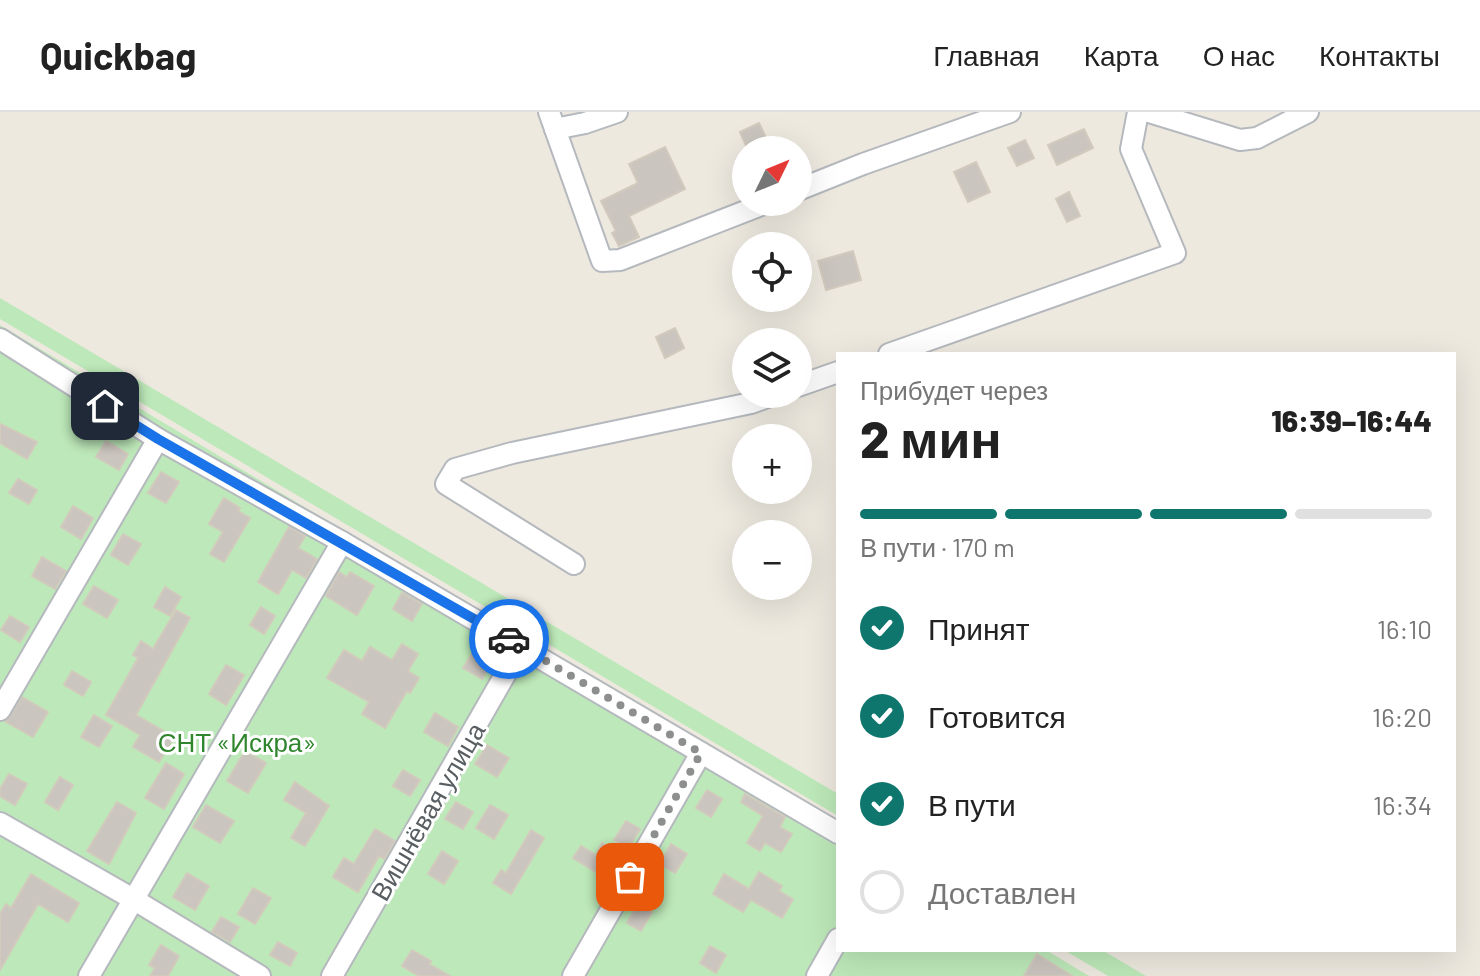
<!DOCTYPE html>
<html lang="ru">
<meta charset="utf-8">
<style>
:root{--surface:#fff;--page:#f2f2f2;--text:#222;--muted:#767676;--line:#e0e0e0;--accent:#0f766e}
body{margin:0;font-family:Barlow,sans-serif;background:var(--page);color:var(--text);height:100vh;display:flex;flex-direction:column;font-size:30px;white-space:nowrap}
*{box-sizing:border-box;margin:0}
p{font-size:26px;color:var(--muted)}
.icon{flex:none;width:44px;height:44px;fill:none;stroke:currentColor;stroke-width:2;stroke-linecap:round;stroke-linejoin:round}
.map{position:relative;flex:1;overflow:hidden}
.side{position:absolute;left:836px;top:240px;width:620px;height:600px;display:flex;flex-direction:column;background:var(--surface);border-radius:0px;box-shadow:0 8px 32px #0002}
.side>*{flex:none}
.needle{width:52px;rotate:47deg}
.fabs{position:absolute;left:732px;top:24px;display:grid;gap:16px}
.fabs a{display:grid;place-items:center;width:80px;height:80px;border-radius:50%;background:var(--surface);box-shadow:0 8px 32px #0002;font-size:40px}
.pin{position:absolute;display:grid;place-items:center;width:68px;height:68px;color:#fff;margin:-34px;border-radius:16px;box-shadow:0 4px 12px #0006}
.courier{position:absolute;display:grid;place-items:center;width:80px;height:80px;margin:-40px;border:6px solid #1a73e8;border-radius:50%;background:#fff;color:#222;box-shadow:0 2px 10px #0007}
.head em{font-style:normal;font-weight:800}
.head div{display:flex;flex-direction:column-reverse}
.head{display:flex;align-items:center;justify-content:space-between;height:136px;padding:0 24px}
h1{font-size:52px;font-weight:800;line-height:60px}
.bar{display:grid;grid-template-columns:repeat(4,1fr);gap:12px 8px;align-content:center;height:96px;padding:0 24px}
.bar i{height:10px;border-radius:6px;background:var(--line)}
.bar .selected{background:var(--accent)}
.bar p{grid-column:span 4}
ol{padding:0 24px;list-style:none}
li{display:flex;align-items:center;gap:24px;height:88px}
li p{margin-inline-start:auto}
li .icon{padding:8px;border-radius:50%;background:var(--accent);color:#fff;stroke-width:4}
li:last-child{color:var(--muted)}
li i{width:44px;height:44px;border:4px solid var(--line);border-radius:50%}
header{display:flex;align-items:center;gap:48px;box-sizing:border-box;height:112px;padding:0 40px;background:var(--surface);border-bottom:2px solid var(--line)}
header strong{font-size:38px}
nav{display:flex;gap:44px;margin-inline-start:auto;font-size:28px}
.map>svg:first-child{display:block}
</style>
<header>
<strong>Quickbag</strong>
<nav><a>Главная</a><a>Карта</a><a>О нас</a><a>Контакты</a></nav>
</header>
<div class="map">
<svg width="1480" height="864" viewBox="0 0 1480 864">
<rect width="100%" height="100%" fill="#ede9df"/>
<g fill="#bde8b9">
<path d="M0,186l838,496v22l-838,-497z"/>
<path d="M0,213l838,501v124h208l43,26h-1089z"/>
<path d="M1064,838h38l44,26h-38z"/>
</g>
<g fill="#cac5be" stroke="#d2cabd" stroke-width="2">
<path d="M759,11l13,27h-24l-8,-18z"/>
<path d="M1084,17l9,19 -36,17 -9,-20z"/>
<path d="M1025,28l9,18 -17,8 -9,-18z"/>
<path d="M665,35l20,42 -56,27 10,21 -20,9 -7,-13 4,-2 -15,-30 37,-18 -9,-19z"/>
<path d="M976,50l14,30 -22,10 -14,-30z"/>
<path d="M1069,80l11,24 -13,6 -11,-23z"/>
<path d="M853,139l8,29 -35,10 -8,-29z"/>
<path d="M675,216l9,20 -19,10 -9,-21z"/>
<path d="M0,312l37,18 -10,17 -27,-16z"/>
<path d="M106,329l22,13 -9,16 -23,-13z"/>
<path d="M161,360l18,10 -13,21 -18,-10z"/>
<path d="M18,367l19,11 -8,14 -20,-11z"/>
<path d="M224,386l16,10 -2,3 12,7 -26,44 -14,-8 13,-22 -14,-8z"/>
<path d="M73,394l20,12 -12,21 -20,-12z"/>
<path d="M289,415l16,9 -7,12 19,11 -11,19 -14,-8 -14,24 -20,-12z"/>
<path d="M123,422l18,10 -13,21 -17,-10z"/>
<path d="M42,445l24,14 -11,18 -23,-13z"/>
<path d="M339,460l8,5 3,-5 24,14 -17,29 -31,-19z"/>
<path d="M94,474l24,14 -11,18 -24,-14z"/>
<path d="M165,475l16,10 -11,19 -16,-9z"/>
<path d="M402,481l20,11 -10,17 -19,-12z"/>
<path d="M261,495l14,9 -11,18 -14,-9z"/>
<path d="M176,498l14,8 -54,97 38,22 -15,25 -26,-15 7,-12 -34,-20 32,-57 -5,-3 8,-14 12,8z"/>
<path d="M10,504l19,11 -9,15 -19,-12z"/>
<path d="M402,532l16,10 -10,17 11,7 -9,15 -3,-2 -22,37 -23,-14 7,-12 -42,-24 17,-28 18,11 8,-14 22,13z"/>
<path d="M473,540l18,11 -9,16 -19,-11z"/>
<path d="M226,553l18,10 -18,30 -17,-11z"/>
<path d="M72,559l19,11 -8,14 -19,-11z"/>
<path d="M22,585l26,15 -15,25 -27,-15z"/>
<path d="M435,601l23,14 -10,19 -24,-14z"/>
<path d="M94,603l18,11 -13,21 -18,-10z"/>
<path d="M487,633l22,13 -12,19 -22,-13z"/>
<path d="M245,639l21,12 -18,30 -21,-12z"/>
<path d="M166,651l18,11 -20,35 -19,-11z"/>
<path d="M403,658l17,10 -10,16 -17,-10z"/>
<path d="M9,662l18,10 -12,21 -15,-9v-7z"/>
<path d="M60,665l13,8 -15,25 -13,-8z"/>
<path d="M295,670l34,24 -24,40 -14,-8 15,-25 -22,-13z"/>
<path d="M707,678l15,9 -11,18 -15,-9z"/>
<path d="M745,682l40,23 -5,10 12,7 -11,18 -16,-9 -5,8 -13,-8 16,-27 -22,-14z"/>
<path d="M117,690l19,11 -27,51 -22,-13z"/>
<path d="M456,690l17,10 -10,17 -18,-10z"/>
<path d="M206,693l28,16 -14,22 -27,-16z"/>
<path d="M490,693l18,10 -14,24 -18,-11z"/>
<path d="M626,709l14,8 -12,19 -14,-8z"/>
<path d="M375,717l20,12 -11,18 -5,-3 -21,36 -25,-15 11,-19 10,6z"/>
<path d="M531,718l13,8 -33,56 -18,-11 8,-13 5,3z"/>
<path d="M602,731l13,8 -14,24 -28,-17 8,-12 15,9z"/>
<path d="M671,732l16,10 -12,19 -15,-9z"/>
<path d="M442,739l16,10 -14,23 -16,-10z"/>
<path d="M759,760l23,14 -3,5 14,8 -11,19 -31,-18 -8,12 -30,-18 11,-20 25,15z"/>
<path d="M187,761l22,13 -14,24 -22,-13z"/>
<path d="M31,762l48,29 -11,19 -30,-18 -38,66v-56l6,-10 5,4z"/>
<path d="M253,776l18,10 -16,26 -17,-10z"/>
<path d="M638,792l14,8 -11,19 -14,-8z"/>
<path d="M221,805l18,10 -9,15 -18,-10z"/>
<path d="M278,830l19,11 -7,13 -20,-11z"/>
<path d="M161,833l18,11 -11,20h-18l5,-8 -6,-3z"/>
<path d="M710,834l16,9 -10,18 -16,-10z"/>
<path d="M412,838l19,11 -2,3 21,12h-31l-17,-10z"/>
<path d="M1037,842l35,22h-48z"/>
</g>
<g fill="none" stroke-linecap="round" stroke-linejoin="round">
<defs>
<g id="minor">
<path d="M549,0l53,149 18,-1 149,-58"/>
<path d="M1149,0l91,28 17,-2 51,-26"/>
<path d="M555,17l30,-6 32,-11"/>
<path d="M798,78l65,-26 147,-52"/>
<path d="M0,227l158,100 184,103 496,291"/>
<path d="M889,242l286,-101 -44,-104 7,-37"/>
<path d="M798,274l40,-14"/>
<path d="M574,452l-128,-80 9,-15 57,-16 239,-50 25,-9"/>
<path d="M0,598l158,-271"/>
<path d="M0,711l133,76 127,77"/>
<path d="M89,864l253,-434"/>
<path d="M332,864l189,-329"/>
<path d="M573,864l128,-223"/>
<path d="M817,864l21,-37"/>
</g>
</defs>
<use href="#minor" stroke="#b5b9be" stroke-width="24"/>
<use href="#minor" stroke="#fff" stroke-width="20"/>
</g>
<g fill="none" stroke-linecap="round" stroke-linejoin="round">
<path stroke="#8c8f8e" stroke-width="8" stroke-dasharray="0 14.4" d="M509,527l192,114 -71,124"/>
<path stroke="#1a73e8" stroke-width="10" d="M105,294l53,33 351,200"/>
</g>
<g text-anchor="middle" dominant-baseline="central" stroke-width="6" stroke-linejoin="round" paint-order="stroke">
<g font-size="26" fill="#30862d" stroke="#fff">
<text x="237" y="629">СНТ «Искра»</text>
</g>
<g font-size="26" fill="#585e62" stroke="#fff">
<text transform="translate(427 699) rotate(-60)">Вишнёвая улица</text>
</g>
</g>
</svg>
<div class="fabs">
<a><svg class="needle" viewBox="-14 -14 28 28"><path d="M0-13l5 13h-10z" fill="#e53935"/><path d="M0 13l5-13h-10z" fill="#767676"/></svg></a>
<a><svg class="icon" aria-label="locate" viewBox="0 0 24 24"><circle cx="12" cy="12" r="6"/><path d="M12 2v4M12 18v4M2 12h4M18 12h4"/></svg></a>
<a><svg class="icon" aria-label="layers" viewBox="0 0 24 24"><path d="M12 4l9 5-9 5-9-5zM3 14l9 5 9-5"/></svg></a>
<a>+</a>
<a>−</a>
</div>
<div class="pin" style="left:630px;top:765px;background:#ea580c"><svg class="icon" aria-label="bag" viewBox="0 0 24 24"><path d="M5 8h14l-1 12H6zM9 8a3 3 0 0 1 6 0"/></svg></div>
<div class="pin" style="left:105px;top:294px;background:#1f2937"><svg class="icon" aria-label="home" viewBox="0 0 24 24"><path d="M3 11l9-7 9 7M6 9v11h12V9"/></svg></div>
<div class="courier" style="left:509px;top:527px"><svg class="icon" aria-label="car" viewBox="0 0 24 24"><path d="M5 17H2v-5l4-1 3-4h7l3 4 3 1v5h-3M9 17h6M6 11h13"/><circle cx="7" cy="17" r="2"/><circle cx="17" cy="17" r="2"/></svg></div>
<section class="side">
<div class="head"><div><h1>2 мин</h1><p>Прибудет через</p></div><em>16:39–16:44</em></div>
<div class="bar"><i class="selected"></i><i class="selected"></i><i class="selected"></i><i></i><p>В пути · 170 m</p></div>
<ol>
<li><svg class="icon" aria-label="check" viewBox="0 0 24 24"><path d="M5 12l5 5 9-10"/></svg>Принят<p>16:10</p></li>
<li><svg class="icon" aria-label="check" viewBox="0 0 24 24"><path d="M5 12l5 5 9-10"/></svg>Готовится<p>16:20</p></li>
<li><svg class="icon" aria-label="check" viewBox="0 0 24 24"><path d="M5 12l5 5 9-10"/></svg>В пути<p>16:34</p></li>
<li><i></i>Доставлен</li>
</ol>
</section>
</div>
